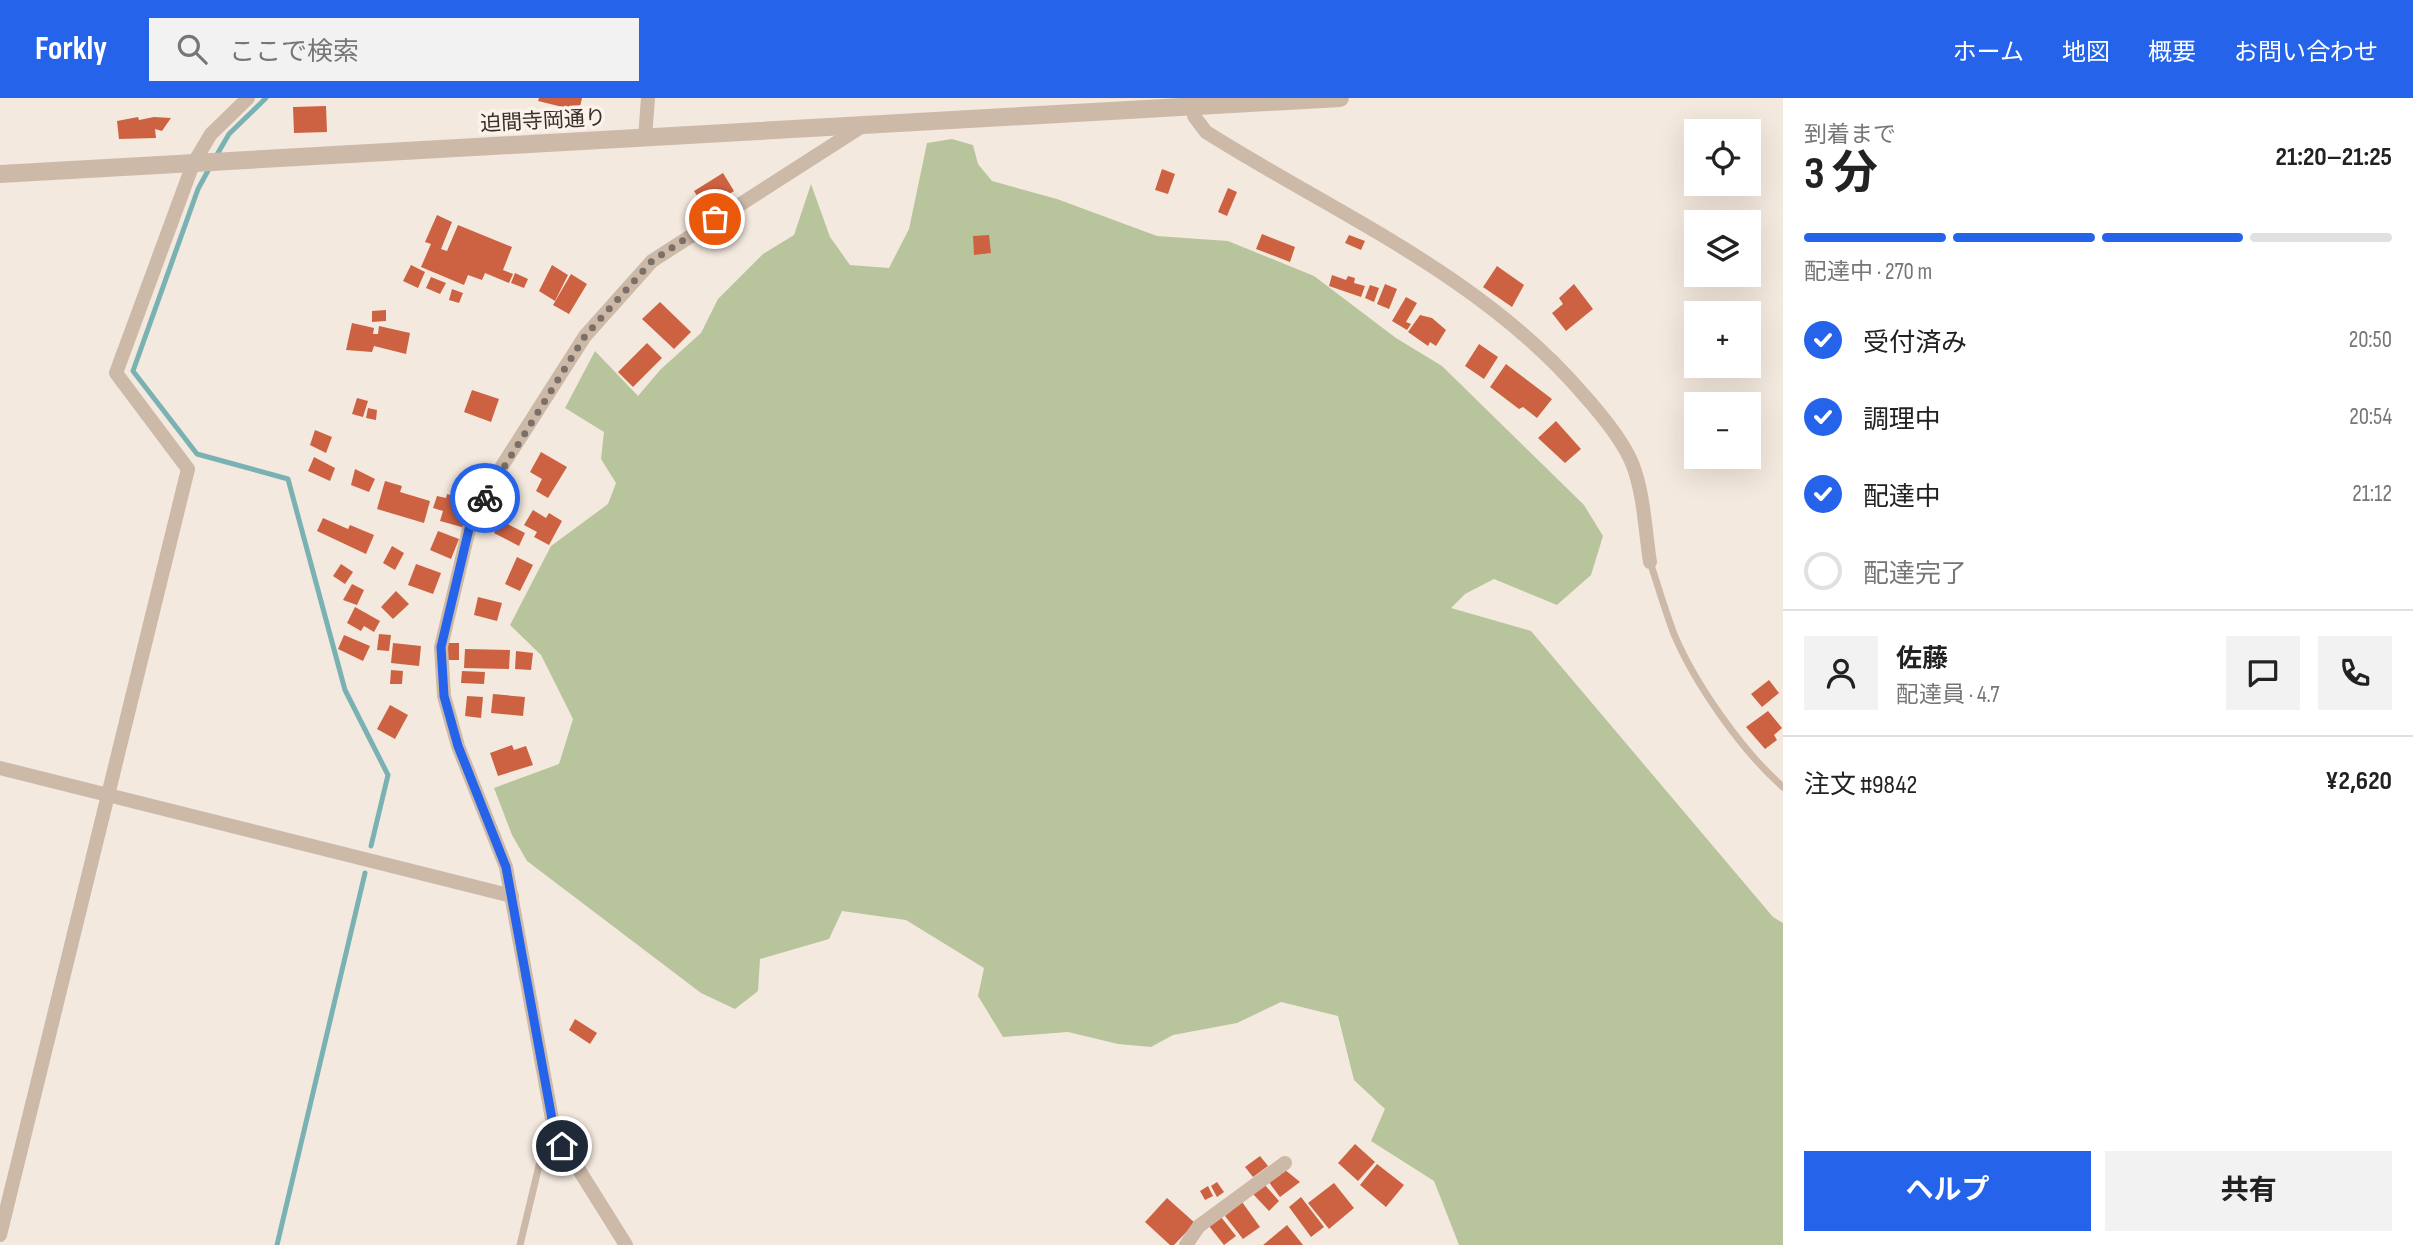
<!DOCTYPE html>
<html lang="ja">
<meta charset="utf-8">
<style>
:root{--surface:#fff;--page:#f2f2f2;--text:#222;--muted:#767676;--line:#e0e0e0;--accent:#2563eb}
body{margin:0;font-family:"Sofia Sans Condensed","Noto Sans JP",sans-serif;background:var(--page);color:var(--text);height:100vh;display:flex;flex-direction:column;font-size:26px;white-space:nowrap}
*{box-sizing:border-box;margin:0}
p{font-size:23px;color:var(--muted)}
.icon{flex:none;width:38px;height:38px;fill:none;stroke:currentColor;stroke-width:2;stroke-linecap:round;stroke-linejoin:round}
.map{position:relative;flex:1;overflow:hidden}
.sheet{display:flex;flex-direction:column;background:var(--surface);width:630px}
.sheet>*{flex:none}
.buttons{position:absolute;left:1684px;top:21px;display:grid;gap:14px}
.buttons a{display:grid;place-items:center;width:77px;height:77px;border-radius:0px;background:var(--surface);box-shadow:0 7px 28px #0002;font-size:35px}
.pin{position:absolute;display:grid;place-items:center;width:60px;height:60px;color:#fff;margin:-30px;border:4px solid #fff;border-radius:50%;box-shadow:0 2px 7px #0007}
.courier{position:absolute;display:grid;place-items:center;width:70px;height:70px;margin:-35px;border:5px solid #2563eb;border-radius:50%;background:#fff;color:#222;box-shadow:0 2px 9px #0007}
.overview em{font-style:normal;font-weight:700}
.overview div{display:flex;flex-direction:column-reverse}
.overview{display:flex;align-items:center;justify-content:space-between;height:119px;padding:0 21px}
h1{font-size:46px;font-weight:700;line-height:52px}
.bar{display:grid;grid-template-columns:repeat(4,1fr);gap:10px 7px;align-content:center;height:84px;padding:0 21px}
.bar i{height:9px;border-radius:5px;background:var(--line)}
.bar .current{background:var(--accent)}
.bar p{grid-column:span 4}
.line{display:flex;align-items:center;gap:18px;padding:0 21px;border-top:2px solid var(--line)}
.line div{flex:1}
.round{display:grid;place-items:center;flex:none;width:74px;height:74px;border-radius:0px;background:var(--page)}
ol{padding:0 21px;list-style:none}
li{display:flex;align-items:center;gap:21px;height:77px}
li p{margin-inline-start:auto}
li .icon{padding:7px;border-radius:50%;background:var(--accent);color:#fff;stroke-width:4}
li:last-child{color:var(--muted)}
li i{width:38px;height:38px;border:4px solid var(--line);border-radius:50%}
.cta{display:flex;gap:14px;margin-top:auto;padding:14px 21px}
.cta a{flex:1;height:80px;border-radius:0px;background:var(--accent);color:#fff;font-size:28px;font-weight:700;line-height:80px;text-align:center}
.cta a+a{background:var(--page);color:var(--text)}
header{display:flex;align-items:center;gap:42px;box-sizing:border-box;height:98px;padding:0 35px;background:var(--accent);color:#fff}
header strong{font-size:33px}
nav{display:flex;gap:38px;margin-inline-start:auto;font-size:24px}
.search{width:490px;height:63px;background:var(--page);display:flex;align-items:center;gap:18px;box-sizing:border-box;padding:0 24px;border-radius:0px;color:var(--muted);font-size:26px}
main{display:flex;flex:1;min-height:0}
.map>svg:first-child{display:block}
</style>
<header>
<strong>Forkly</strong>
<div class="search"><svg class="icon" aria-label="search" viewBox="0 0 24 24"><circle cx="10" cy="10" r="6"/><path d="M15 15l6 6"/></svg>ここで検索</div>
<nav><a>ホーム</a><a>地図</a><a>概要</a><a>お問い合わせ</a></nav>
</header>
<main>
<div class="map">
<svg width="1783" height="1147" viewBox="0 0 1783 1147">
<rect width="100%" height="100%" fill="#f4e9de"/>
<path fill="#b8c59c" d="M952,41l21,6 5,19 14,17 65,18 100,37 71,5 86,35 82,62 46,28 142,139 19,31 -12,39 -34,30 -63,-26 -29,15 -14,14 80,23 242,286 10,6v322h-324l-25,-64 -63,-40 14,-32 -31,-29 -16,-64 -57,-14 -44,21 -64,12 -22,12 -33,-3 -50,-12 -65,5 -25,-41 6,-28 -78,-48 -64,-9 -13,28 -69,20 -2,32 -23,18 -34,-16 -174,-132 -15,-26 -18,-47 65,-24 14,-45 -32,-64 -31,-30 41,-79 57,-42 8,-21 -15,-24 3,-27 -39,-24 30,-57 43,45 23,-27 40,-36 17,-34 45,-45 31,-19 17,-51 19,53 20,28 39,3 20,-39 18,-86z"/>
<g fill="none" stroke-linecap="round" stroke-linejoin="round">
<g stroke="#7ab2b3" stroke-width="5">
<path d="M215,60l14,-24 37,-36"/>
<path d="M210,69l-12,22 -65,182 64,83 91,25 57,211 43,85 -17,71"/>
<path d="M277,1147l88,-372"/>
</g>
</g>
<g fill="#cd6242">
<path d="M539,0h43l-3,13 -41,-10z"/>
<path d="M326,8l1,26 -33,1 -1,-26z"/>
<path d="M138,19l1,3 15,-3 17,1 -9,13 -7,-2 1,9 -37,1 -2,-18z"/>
<path d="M1162,71l13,5 -7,20 -13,-4z"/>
<path d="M723,75l11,18 -28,18 -12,-18z"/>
<path d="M1228,90l9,4 -10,24 -9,-4z"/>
<path d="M437,117l15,7 -11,27 6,2 11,-26 54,22 -9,23 10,4 -4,9 -24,-10 -3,7 -14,-5 -4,10 -43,-18 10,-23 -6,-2z"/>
<path d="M1262,136l33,13 -5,15 -34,-13z"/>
<path d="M989,137l2,18 -17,2 -1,-19z"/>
<path d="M1349,137l16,6 -4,9 -16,-7z"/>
<path d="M411,167l14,7 -7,16 -15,-7z"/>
<path d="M552,167l16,10 -13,26 -16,-10z"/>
<path d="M1497,168l27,19 -12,22 -29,-20z"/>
<path d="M515,175l13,6 -4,9 -13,-5z"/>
<path d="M571,176l16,10 -18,30 -16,-9z"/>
<path d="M1332,177l14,5 2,-4 7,2 -1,5 11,3 -4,11 -32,-11z"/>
<path d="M431,179l15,6 -6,11 -14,-6z"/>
<path d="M1385,186l12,5 -8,20 -12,-5z"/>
<path d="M1574,186l19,25 -27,22 -14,-18 11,-9 -4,-6z"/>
<path d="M1370,187l9,3 -5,14 -9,-4z"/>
<path d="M452,191l11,4 -4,10 -10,-3z"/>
<path d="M1406,199l11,6 -11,19 5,2 -4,6 -15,-9z"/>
<path d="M660,204l31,30 -17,17 -32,-30z"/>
<path d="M386,212v11l-14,1v-11z"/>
<path d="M1420,217l12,3 14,12 -10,16 -6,-4 -2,4 -20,-14z"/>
<path d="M352,225l22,5 -1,6h5l1,-8 31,7 -4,21 -32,-8 -2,6 -26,-2z"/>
<path d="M647,245l15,15 -29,29 -15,-15z"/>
<path d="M1479,246l19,13 -14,22 -19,-13z"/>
<path d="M1506,266l46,35 -15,19 -14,-11 -4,2 -29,-22z"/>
<path d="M472,292l27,9 -8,23 -27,-10z"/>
<path d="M357,300l11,3 -5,16 -11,-3z"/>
<path d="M368,310l9,2 -1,10 -10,-2z"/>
<path d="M1556,323l25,28 -16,14 -27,-25z"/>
<path d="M315,332l17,7 -6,16 -16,-8z"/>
<path d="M541,354l26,15 -19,31 -12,-7 6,-12 -12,-7z"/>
<path d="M314,359l21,11 -5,13 -22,-10z"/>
<path d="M355,371l20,10 -6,13 -18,-7z"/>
<path d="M385,383l17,5 -2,6 30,9 -6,22 -47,-14z"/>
<path d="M447,396l28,8 -6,27 -29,-8 3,-10 -10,-3 4,-12 9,2z"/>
<path d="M533,412l13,8 3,-5 13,8 -13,24 -15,-8 3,-5 -13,-7z"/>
<path d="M323,420l25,11 2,-4 24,10 -8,19 -49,-23z"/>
<path d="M500,422l25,13 -6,13 -25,-13z"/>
<path d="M438,433l21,8 -8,20 -21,-9z"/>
<path d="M392,448l12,7 -9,17 -12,-7z"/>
<path d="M517,459l16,8 -13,26 -15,-7z"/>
<path d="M341,466l12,8 -8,12 -12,-8z"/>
<path d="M416,466l25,9 -8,21 -25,-9z"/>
<path d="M352,486l12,6 -7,15 -14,-5z"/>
<path d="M396,493l13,13 -16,15 -12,-12z"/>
<path d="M478,499l24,6 -5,18 -23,-6z"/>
<path d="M355,509l25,14 -6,11 -10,-6 -3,5 -14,-8z"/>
<path d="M379,536l12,1 -2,16 -12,-1z"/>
<path d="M344,537l26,11 -7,15 -25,-12z"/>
<path d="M393,545l28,3 -2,20 -28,-3z"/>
<rect x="447" y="545" width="12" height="17"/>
<path d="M465,551l45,1 -1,19 -45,-1z"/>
<path d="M516,553l17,2 -2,17 -16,-1z"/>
<path d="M391,572l12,1 -1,13h-12z"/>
<path d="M462,573l23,1 -1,12 -23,-1z"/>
<path d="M1769,582l10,13 -17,14 -11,-13z"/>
<path d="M493,596l32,3 -2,19 -32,-3z"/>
<path d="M467,598l16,1 -2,21 -16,-2z"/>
<path d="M390,607l18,10 -13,24 -18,-10z"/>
<path d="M1768,613l14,17 -8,7 3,5 -12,9 -19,-22z"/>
<path d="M512,647l2,5 12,-4 7,19 -35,11 -8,-23z"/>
<path d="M575,921l22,14 -7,11 -21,-14z"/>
<path d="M1355,1046l20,18 -17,19 -20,-18z"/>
<path d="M1260,1058l8,10 -15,11 -8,-10z"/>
<path d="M1377,1066l27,21 -18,22 -26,-22z"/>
<path d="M1284,1071l16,13 -20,15 -12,-16z"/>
<path d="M1217,1084l7,10 -7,5 -6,-11z"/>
<path d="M1334,1085l20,25 -25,21 -21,-26z"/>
<path d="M1264,1086l15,17 -10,10 -16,-17z"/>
<path d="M1208,1088l5,10 -8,4 -5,-9z"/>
<path d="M1301,1099l23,30 -13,10 -22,-30z"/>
<path d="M1167,1100l28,25 -21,22h-4l-25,-23z"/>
<path d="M1242,1104l18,25 -17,12 -18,-23z"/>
<path d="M1221,1119l15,19 -12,9 -15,-19z"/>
<path d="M1287,1127l16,20h-40z"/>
</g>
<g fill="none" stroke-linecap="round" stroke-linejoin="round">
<g stroke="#cdb9a8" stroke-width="7">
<path d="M1650,464c8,24 15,48 24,72 21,50 68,117 109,153"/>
<path d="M520,1147l22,-92 12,-23"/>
</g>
<g stroke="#cdb9a8" stroke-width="14">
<path d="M1194,0v18l12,16c130,82 275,143 377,262 17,19 39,45 49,69 12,30 13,67 18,99"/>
<path d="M645,40l3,-40"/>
<path d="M0,670l512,128"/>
<path d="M0,1137l188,-766 -72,-96 77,-209 18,-30 37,-36"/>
<path d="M626,1147l-72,-115 -48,-263 -48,-121 -14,-50 -3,-49 28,-118 28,-55 88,-138 67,-75 212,-136"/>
<path d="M1186,1147l13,-19 86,-63"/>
</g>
<path stroke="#cdb9a8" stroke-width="18" d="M0,76l1340,-76"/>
</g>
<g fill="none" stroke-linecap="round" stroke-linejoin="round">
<path stroke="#7b6f68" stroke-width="7" stroke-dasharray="0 12.6" d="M485,400l100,-162 67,-75 63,-42"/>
<path stroke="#2563eb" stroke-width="9" d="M485,400l-16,31 -28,118 3,49 14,50 48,121 48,263 8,16"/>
</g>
<g text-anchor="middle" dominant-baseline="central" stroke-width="7" stroke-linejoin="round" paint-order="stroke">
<g font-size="21" fill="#3a2e29" stroke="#fbf3eb">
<text transform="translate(543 23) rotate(-3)">迫間寺岡通り</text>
</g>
</g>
</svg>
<div class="buttons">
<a><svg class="icon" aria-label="locate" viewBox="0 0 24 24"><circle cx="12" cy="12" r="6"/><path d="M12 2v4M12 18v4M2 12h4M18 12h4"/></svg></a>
<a><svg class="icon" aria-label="layers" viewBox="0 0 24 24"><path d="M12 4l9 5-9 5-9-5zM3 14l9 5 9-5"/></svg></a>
<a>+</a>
<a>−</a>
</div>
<div class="pin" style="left:715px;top:121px;background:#ea580c"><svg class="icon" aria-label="bag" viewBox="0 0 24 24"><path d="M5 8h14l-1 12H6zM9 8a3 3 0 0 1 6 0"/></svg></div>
<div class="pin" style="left:562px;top:1048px;background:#1f2937"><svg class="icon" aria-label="home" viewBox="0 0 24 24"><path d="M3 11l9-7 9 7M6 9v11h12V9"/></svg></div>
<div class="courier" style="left:485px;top:400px"><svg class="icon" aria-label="bike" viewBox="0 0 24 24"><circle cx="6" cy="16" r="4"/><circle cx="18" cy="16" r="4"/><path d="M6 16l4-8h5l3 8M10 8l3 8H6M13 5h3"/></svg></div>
</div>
<section class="sheet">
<div class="overview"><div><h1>3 分</h1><p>到着まで</p></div><em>21:20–21:25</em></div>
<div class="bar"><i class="current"></i><i class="current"></i><i class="current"></i><i></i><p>配達中 · 270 m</p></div>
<ol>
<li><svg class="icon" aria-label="check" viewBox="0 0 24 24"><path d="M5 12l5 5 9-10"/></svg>受付済み<p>20:50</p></li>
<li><svg class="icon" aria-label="check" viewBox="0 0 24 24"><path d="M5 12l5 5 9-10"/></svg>調理中<p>20:54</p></li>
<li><svg class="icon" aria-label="check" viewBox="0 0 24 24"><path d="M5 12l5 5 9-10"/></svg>配達中<p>21:12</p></li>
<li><i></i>配達完了</li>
</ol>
<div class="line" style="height:126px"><a class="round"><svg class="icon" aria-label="person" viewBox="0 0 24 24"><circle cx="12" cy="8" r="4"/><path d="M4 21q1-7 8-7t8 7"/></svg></a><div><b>佐藤</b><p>配達員 · 4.7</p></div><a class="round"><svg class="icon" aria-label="chat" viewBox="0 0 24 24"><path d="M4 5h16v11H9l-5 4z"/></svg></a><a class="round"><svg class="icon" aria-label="phone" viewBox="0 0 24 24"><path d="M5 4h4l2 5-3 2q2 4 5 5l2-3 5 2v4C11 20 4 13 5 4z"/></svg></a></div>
<div class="line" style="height:91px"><div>注文 #9842</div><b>¥2,620</b></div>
<div class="cta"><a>ヘルプ</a><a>共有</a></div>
</section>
</main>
